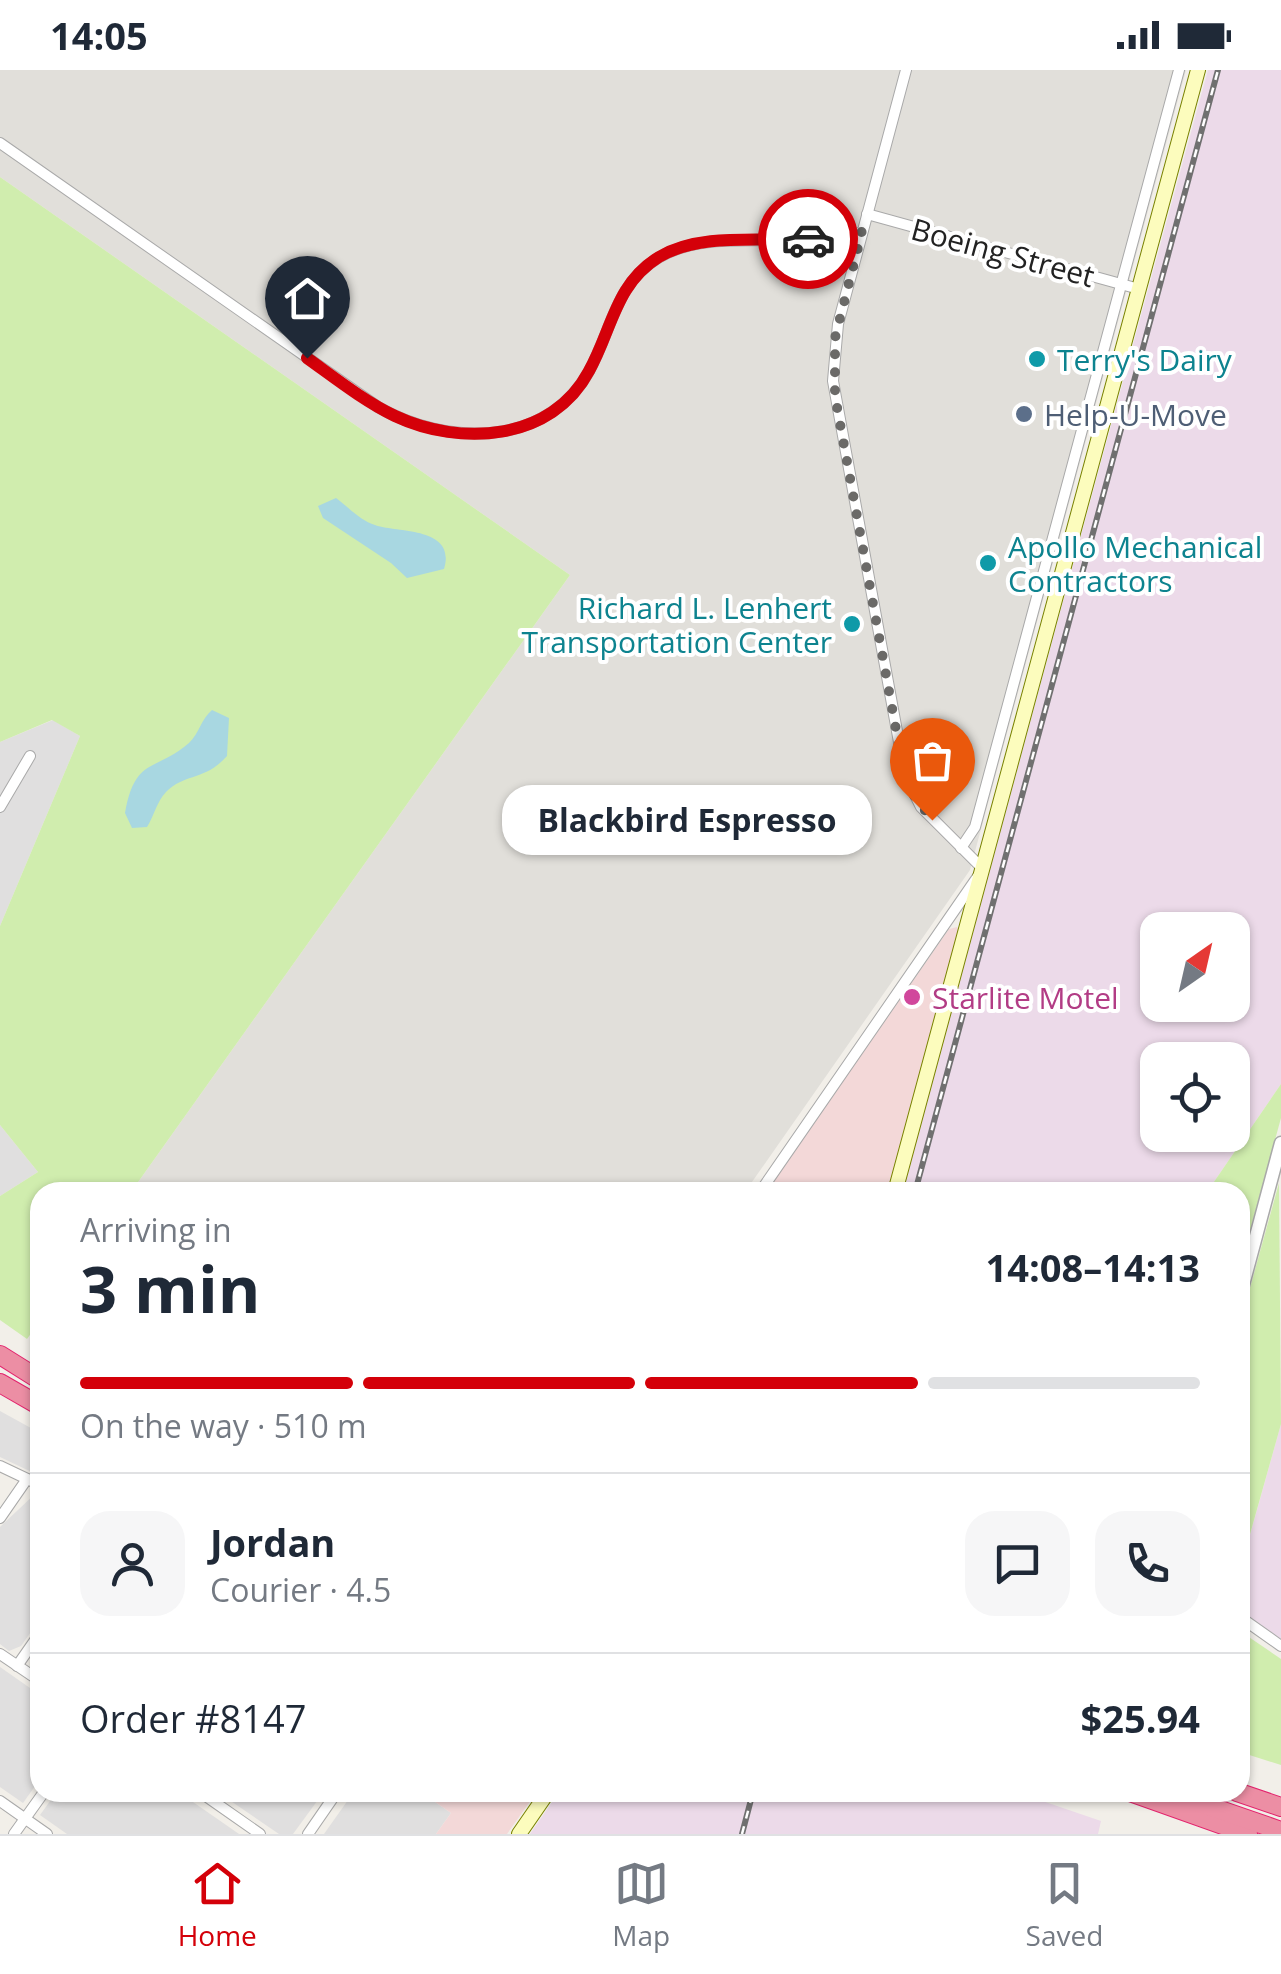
<!DOCTYPE html>
<meta charset="utf-8">
<style>
:root{--surface:#fff;--page:#f6f6f7;--text:#1f2937;--muted:#747a83;--line:#e0e1e3;--accent:#d40009}
body{margin:0;font-family:"Open Sans",sans-serif;background:var(--page);color:var(--text);height:100vh;display:flex;flex-direction:column;font-size:38px;white-space:nowrap}
*{box-sizing:border-box;margin:0}
p{font-size:32px;color:var(--muted)}
.icon{flex:none;width:55px;height:55px;fill:none;stroke:currentColor;stroke-width:2;stroke-linecap:round;stroke-linejoin:round}
.map{position:relative;flex:1;overflow:hidden}
.details{position:absolute;left:30px;top:1112px;width:1220px;height:620px;display:flex;flex-direction:column;background:var(--surface);border-radius:30px;box-shadow:0 2px 8px #0004}
.details>*{flex:none}
.needle{width:65px;rotate:34deg}
.fabs{position:absolute;left:1140px;top:842px;display:grid;gap:20px}
.fabs a{display:grid;place-items:center;width:110px;height:110px;border-radius:20px;background:var(--surface);box-shadow:0 2px 8px #0004;font-size:50px}
.pin{position:absolute;display:grid;place-items:center;width:85px;height:85px;color:#fff;margin:-102px -42px;border-radius:50% 50% 50% 0;rotate:-45deg;box-shadow:0 0 10px #0007}
.pin .icon{rotate:45deg}
.courier{position:absolute;display:grid;place-items:center;width:100px;height:100px;margin:-50px;border:8px solid #d40009;border-radius:50%;background:#fff;color:#222;box-shadow:0 2px 12px #0007}
.bubble{position:absolute;height:70px;border-radius:30px;background:var(--surface);box-shadow:0 2px 8px #0004;font-size:32px;font-weight:700;line-height:70px;text-align:center}
.overview em{font-style:normal;font-weight:700}
.overview div{display:flex;flex-direction:column-reverse}
.overview{display:flex;align-items:center;justify-content:space-between;height:170px;padding:0 50px}
h1{font-size:65px;font-weight:700;line-height:75px}
.bar{display:grid;grid-template-columns:repeat(4,1fr);gap:15px 10px;align-content:center;height:120px;padding:0 50px}
.bar i{height:12px;border-radius:8px;background:var(--line)}
.bar .on{background:var(--accent)}
.bar p{grid-column:span 4}
.line{display:flex;align-items:center;gap:25px;padding:0 50px;border-top:2px solid var(--line)}
.line div{flex:1}
.round{display:grid;place-items:center;flex:none;width:105px;height:105px;border-radius:30px;background:var(--page)}
.status{display:flex;justify-content:space-between;align-items:center;height:70px;padding:0 50px;background:var(--surface);direction:ltr}
.status svg{height:28px;fill:currentColor}
.tabs{display:flex;justify-content:space-around;align-items:center;height:140px;border-top:2px solid var(--line);background:var(--surface);font-size:28px;color:var(--muted)}
.tabs a{display:grid;justify-items:center;gap:5px}
.tabs .on{color:var(--accent)}
.map>svg:first-child{display:block}
</style>
<div class="status"><b>14:05</b><svg viewBox="0 0 49 12"><path d="M0 12V9h3v3zM5 12V6h3v6zM10 12V3h3v9zM15 12V0h3v12zM26 1h20v11H26zM47 4h2v5h-2z"/></svg></div>
<div class="map">
<svg width="1281" height="1764" viewBox="0 0 1281 1764">
<rect width="100%" height="100%" fill="#f2efe9"/>
<g fill="#e0dfdf">
<path d="M53,650l27,16 -80,190v-184z"/>
<path d="M0,1055l38,47 -38,24z"/>
<path d="M0,1341l40,22v43l-40,-19z"/>
<path d="M36,1423l4,1v125l-19,27 -12,5 -9,-7v-117z"/>
<path d="M0,1597l40,28v84l-17,24 -23,-16z"/>
<path d="M56,1723h124l59,41h-172l-27,-19z"/>
<path d="M219,1723h104l-30,41h-14z"/>
<path d="M353,1723h69l29,20 -15,21h-112z"/>
</g>
<g fill="#f3d8d8">
<path d="M957,857l4,7 -71,258h-124l183,-263z"/>
<path d="M422,1723h114l-29,41h-71l15,-21z"/>
</g>
<g fill="#ecdae9" fill-rule="evenodd">
<path d="M1208,0h73v1014l-74,108h-305zM1232,860v75h-74v-75zM1232,990v75h-74v-75z"/>
<path d="M1281,1354v215l-41,-29v-39z"/>
<path d="M559,1722h457l85,29 -3,13h-568z"/>
</g>
<path fill="#e1dfda" d="M0,0h1186l-216,800 -225,322h-562l-5,-3 -4,3h-43l439,-617 -570,-398z"/>
<g fill="#d0edae">
<path d="M0,107l570,398 -439,617h-91v129l-13,18 -27,-19v-124l38,-24 -38,-47v-199l80,-190 -28,-16 -52,22z"/>
<path d="M1281,1014v34l-41,149v-75h-33z"/>
<path d="M1279,1113l2,241 -41,146v-246z"/>
<path d="M1240,1561l41,28v106l-41,-13z"/>
</g>
<g fill="#a8d7e1">
<path d="M336,428c12,9 25,23 39,27 21,8 82,1 69,44l-37,9 -16,-15 -68,-45 -5,-12z"/>
<path d="M212,640l17,8 -2,38c-22,25 -42,17 -61,36 -9,9 -12,24 -19,35l-15,1 -7,-15c10,-57 31,-41 64,-70 10,-9 12,-24 23,-33z"/>
</g>
<g fill="none" stroke-linecap="round" stroke-linejoin="round">
<defs>
<g id="minor">
<path d="M0,73l378,264c68,39 167,41 210,-34 24,-42 26,-88 70,-115 39,-24 92,-16 136,-18 22,-1 45,-5 68,-7"/>
<path d="M867,144l272,75"/>
<path d="M0,737l30,-51"/>
<path d="M961,778l14,-21 204,-757"/>
<path d="M760,1122l223,-323 -62,-62 -16,-32 -72,-394 5,-57 68,-254"/>
<path d="M0,1396l40,19"/>
<path d="M0,1448l27,-39"/>
<path d="M1240,1547l41,29"/>
<path d="M0,1584l40,27"/>
<path d="M17,1596l23,-33"/>
<path d="M200,1722l60,42"/>
<path d="M0,1731l47,33"/>
<path d="M14,1764l30,-42"/>
<path d="M308,1764l29,-42"/>
</g>
<path id="tertiary" d="M1240,1226l41,-153"/>
<g id="secondary">
<path d="M895,1122l303,-1122"/>
<path d="M519,1764l29,-42"/>
</g>
<g id="motorway">
<path d="M0,1285l40,25"/>
<path d="M0,1313l40,23"/>
<path d="M1130,1722l118,42"/>
<path d="M1168,1722l113,39"/>
<path d="M1237,1722l44,15"/>
</g>
</defs>
<use href="#minor" stroke="#a9a9a9" stroke-width="12"/>
<use href="#tertiary" stroke="#a9a9a9" stroke-width="15"/>
<use href="#secondary" stroke="#798200" stroke-width="16"/>
<use href="#motorway" stroke="#e3236d" stroke-width="20"/>
<use href="#minor" stroke="#fff" stroke-width="10"/>
<use href="#tertiary" stroke="#fff" stroke-width="12"/>
<use href="#secondary" stroke="#fcfcbd" stroke-width="14"/>
<use href="#motorway" stroke="#ec8ea4" stroke-width="18"/>
<defs>
<g id="rail">
<path d="M915,1122l303,-1122"/>
<path d="M742,1764l11,-42"/>
</g>
</defs>
<use href="#rail" stroke="#707070" stroke-width="6"/>
<use href="#rail" stroke="#fff" stroke-width="2.5" stroke-dasharray="8" stroke-linecap="butt"/>
</g>
<g fill="none" stroke-linecap="round" stroke-linejoin="round">
<path stroke="#6b6a68" stroke-width="10" stroke-dasharray="0 18" d="M808,169l54,-7 -27,106v58l68,372 10,26 19,26"/>
<path stroke="#d40009" stroke-width="12" d="M307,288c28,20 57,43 88,58 66,31 157,25 194,-45 23,-41 26,-87 70,-114 42,-25 102,-15 149,-18"/>
</g>
<g fill="#0f9aa8" stroke="#fff" stroke-width="4">
<circle cx="1037" cy="289" r="10"/>
<circle cx="988" cy="493" r="10"/>
<circle cx="852" cy="554" r="10"/>
</g>
<circle fill="#5c6f8a" stroke="#fff" stroke-width="4" cx="1024" cy="344" r="10"/>
<circle fill="#d1479c" stroke="#fff" stroke-width="4" cx="912" cy="927" r="10"/>
<g text-anchor="middle" dominant-baseline="central" stroke-width="8" stroke-linejoin="round" paint-order="stroke">
<g font-size="30" fill="#222" stroke="#fff">
<text transform="translate(1003 182) rotate(15)">Boeing Street</text>
</g>
<g font-size="30" fill="#0d838f" stroke="#fff" text-anchor="start">
<text x="1057" y="289">Terry's Dairy</text>
<text x="1008" y="476">Apollo Mechanical<tspan x="1008" dy="34">Contractors</tspan></text>
<text x="832" y="537" text-anchor="end">Richard L. Lenhert<tspan x="832" dy="34">Transportation Center</tspan></text>
</g>
<g font-size="30" fill="#4e5e75" stroke="#fff" text-anchor="start">
<text x="1044" y="344">Help-U-Move</text>
</g>
<g font-size="30" fill="#b23c85" stroke="#fff" text-anchor="start">
<text x="932" y="927">Starlite Motel</text>
</g>
</g>
</svg>
<div class="fabs">
<a><svg class="needle" viewBox="-14 -14 28 28"><path d="M0-13l5 13h-10z" fill="#e53935"/><path d="M0 13l5-13h-10z" fill="#747a83"/></svg></a>
<a><svg class="icon" aria-label="locate" viewBox="0 0 24 24"><circle cx="12" cy="12" r="6"/><path d="M12 2v4M12 18v4M2 12h4M18 12h4"/></svg></a>
</div>
<div class="pin" style="left:932px;top:750px;background:#ea580c"><svg class="icon" aria-label="bag" viewBox="0 0 24 24"><path d="M5 8h14l-1 12H6zM9 8a3 3 0 0 1 6 0"/></svg></div>
<div class="pin" style="left:307px;top:288px;background:#1f2937"><svg class="icon" aria-label="home" viewBox="0 0 24 24"><path d="M3 11l9-7 9 7M6 9v11h12V9"/></svg></div>
<div class="courier" style="left:808px;top:169px"><svg class="icon" aria-label="car" viewBox="0 0 24 24"><path d="M5 17H2v-5l4-1 3-4h7l3 4 3 1v5h-3M9 17h6M6 11h13"/><circle cx="7" cy="17" r="2"/><circle cx="17" cy="17" r="2"/></svg></div>
<div class="bubble" style="left:502px;top:715px;width:370px">Blackbird Espresso</div>
<section class="details">
<div class="overview"><div><h1>3 min</h1><p>Arriving in</p></div><em>14:08–14:13</em></div>
<div class="bar"><i class="on"></i><i class="on"></i><i class="on"></i><i></i><p>On the way · 510 m</p></div>
<div class="line" style="height:180px"><a class="round"><svg class="icon" aria-label="person" viewBox="0 0 24 24"><circle cx="12" cy="8" r="4"/><path d="M4 21q1-7 8-7t8 7"/></svg></a><div><b>Jordan</b><p>Courier · 4.5</p></div><a class="round"><svg class="icon" aria-label="chat" viewBox="0 0 24 24"><path d="M4 5h16v11H9l-5 4z"/></svg></a><a class="round"><svg class="icon" aria-label="phone" viewBox="0 0 24 24"><path d="M5 4h4l2 5-3 2q2 4 5 5l2-3 5 2v4C11 20 4 13 5 4z"/></svg></a></div>
<div class="line" style="height:130px"><div>Order #8147</div><b>$25.94</b></div>
</section>
</div>
<nav class="tabs">
<a class="on"><svg class="icon" aria-label="home" viewBox="0 0 24 24"><path d="M3 11l9-7 9 7M6 9v11h12V9"/></svg>Home</a>
<a><svg class="icon" aria-label="map" viewBox="0 0 24 24"><path d="M3 6l6-2 6 2 6-2v14l-6 2-6-2-6 2zM9 4v14M15 6v14"/></svg>Map</a>
<a><svg class="icon" aria-label="saved" viewBox="0 0 24 24"><path d="M7 4h10v16l-5-4-5 4z"/></svg>Saved</a>
</nav>
